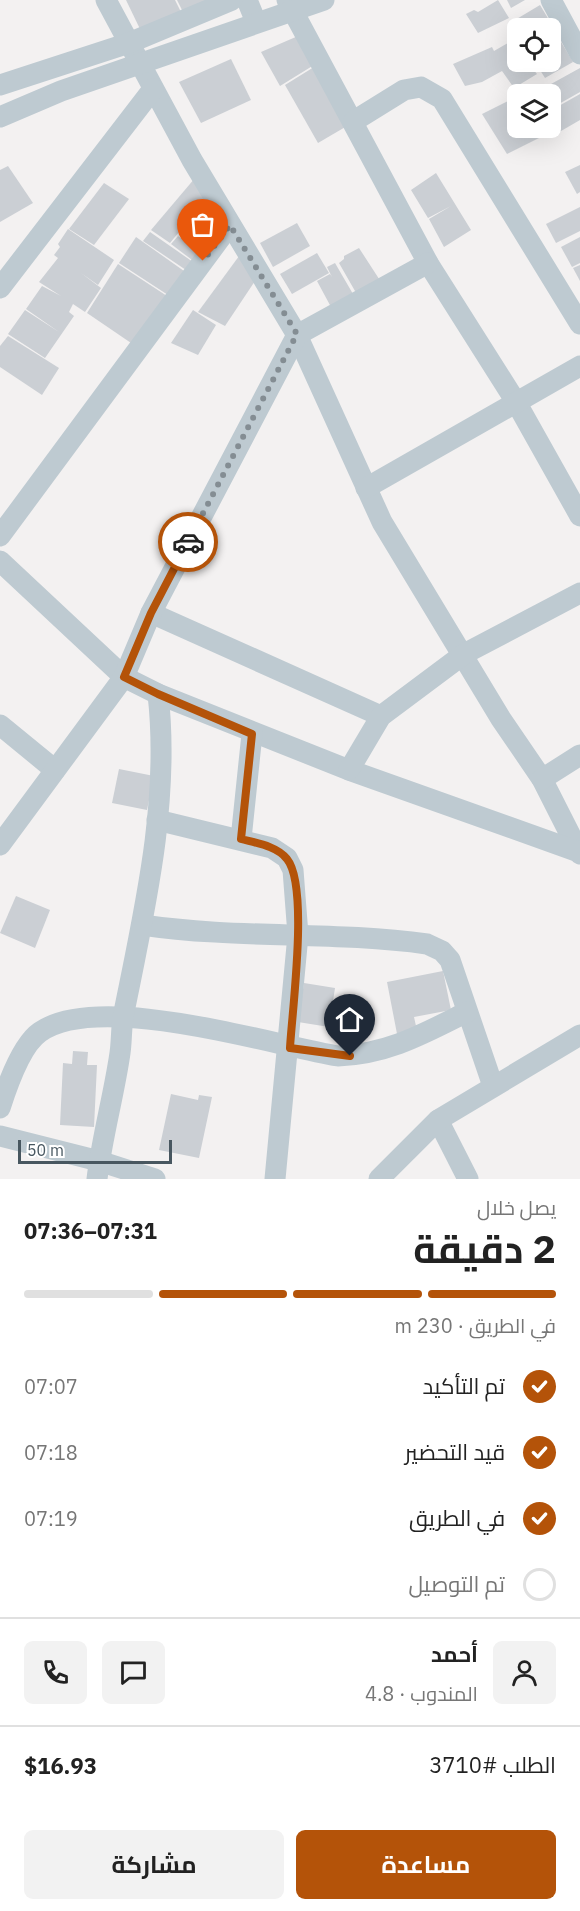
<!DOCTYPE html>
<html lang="ar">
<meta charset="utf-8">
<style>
:root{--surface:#fff;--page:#f2f2f2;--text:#222;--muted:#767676;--line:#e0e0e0;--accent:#b45309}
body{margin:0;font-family:"IBM Plex Sans",Cairo,sans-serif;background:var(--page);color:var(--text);direction:rtl;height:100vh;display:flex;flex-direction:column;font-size:22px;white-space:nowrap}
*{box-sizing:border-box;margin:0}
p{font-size:20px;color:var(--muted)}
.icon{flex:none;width:33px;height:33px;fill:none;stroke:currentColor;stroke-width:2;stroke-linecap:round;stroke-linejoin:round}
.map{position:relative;height:1179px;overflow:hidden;direction:ltr}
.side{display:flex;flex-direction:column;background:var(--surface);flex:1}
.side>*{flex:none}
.tools{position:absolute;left:507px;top:18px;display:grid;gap:12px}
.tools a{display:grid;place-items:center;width:54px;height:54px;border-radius:9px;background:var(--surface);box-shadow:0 6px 24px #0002;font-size:30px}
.scale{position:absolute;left:18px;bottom:15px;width:154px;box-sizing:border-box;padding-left:6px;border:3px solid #485760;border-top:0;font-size:16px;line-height:21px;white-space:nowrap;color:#485760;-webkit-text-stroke:4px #fff;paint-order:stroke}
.pin{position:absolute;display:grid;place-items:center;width:51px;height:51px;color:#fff;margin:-62px -26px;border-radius:50% 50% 50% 0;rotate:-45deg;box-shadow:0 0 6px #0007}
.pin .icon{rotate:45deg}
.courier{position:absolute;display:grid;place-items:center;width:60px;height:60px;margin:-30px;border:4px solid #b45309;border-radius:50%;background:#fff;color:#222;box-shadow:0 2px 8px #0007}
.headline em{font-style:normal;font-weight:700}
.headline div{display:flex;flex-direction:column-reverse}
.headline{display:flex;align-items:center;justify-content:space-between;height:102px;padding:0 24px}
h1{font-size:39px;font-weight:700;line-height:45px}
.bar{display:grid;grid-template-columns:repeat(4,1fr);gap:9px 6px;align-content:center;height:72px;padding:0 24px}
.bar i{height:8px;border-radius:4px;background:var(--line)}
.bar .on{background:var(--accent)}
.bar p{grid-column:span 4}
.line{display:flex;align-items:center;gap:15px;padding:0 24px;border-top:2px solid var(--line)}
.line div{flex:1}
.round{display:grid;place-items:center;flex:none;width:63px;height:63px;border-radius:9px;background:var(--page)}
ol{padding:0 24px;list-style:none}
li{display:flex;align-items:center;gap:18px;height:66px}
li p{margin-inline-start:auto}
li .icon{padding:6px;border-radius:50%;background:var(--accent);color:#fff;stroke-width:4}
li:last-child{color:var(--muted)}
li i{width:33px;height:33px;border:3px solid var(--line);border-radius:50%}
.cta{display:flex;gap:12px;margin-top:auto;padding:12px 24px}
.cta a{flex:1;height:69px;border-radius:9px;background:var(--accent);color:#fff;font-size:24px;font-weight:700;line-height:69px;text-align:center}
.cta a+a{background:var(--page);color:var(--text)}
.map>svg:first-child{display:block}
</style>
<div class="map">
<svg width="580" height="1179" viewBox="0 0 580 1179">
<rect width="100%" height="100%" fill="#f3f1f1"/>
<g fill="#cbcfd4">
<path d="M126,0h49l7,14 -42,15z"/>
<path d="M177,0h43l-36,14z"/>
<path d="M498,0l11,18 -31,15 -12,-19 8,-4 4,2z"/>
<path d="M507,0h18l-14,8z"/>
<path d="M540,5l12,20 -5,3h-29v7l-8,-12z"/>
<path d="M554,30l19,32 -28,16 -10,-16h15v-30z"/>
<path d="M298,36l16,29 -34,21 -19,-34z"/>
<path d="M513,40l5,7v15h9l10,12 -23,14 -12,-17 -20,11 -17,4 -12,-22 39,-17 2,4z"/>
<path d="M231,59l20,41 -50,23 -22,-41z"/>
<path d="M314,67l33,59 -29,17 -33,-58z"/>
<path d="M580,68v24l-30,17v-15h-17z"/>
<path d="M580,94v26l-31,18 -7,-10h8v-17z"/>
<path d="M518,96v32h22l5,7 -38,19 -25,-40z"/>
<path d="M580,165v27l-3,2 -12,-22z"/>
<path d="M8,166l25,37 -33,19v-52z"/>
<path d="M436,173l35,57 -27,17 -15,-28 22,-13 -23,12 -17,-28z"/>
<path d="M195,178l11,21 -36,44 -19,-13z"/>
<path d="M104,183l25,16 -35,46 -25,-16z"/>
<path d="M580,207v24l-24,12 -10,-19z"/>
<path d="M197,211l17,12 -18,25 -17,-13z"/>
<path d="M297,223l13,23 -37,21 -13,-24z"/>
<path d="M68,229l46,31 -16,25 -17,-12 20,15 -16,24 -12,-8 -4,8 5,4 -29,42 -37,-24 17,-24 34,22 -33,-23 16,-23 19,10 -22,-14 19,-24 -4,-3 6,-8 -2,-3z"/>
<path d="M150,232l43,30 -7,8 -43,-29z"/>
<path d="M178,236l24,18 -6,9 -25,-19z"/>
<path d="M136,237l48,34 -16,24 -49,-32z"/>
<path d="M580,237v26l-8,4 -11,-20z"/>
<path d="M359,248l24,37 -24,13 -20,-35 5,-4v-3z"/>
<path d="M242,252l17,23 -34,51 -27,-14z"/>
<path d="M317,253l12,20 -37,21 -12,-20z"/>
<path d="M335,263l18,31 -22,13 -14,-26 13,-7 2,3 -5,-10z"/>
<path d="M118,264l49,32 -33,49 -47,-32z"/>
<path d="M580,265v16l-7,-13z"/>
<path d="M193,310l23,15 -18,30 -27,-12z"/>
<path d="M8,336l51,32 -17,27 -42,-28v-21z"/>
<path d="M119,769l35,7 -7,34 -35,-7z"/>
<path d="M16,896l34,14 -15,38 -35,-15z"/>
<path d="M443,971l8,39 -37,7 4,18 -20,4 -11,-57z"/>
<path d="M304,983l31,5 -6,39 -31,-5z"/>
<path d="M73,1051l15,1 -1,13h10l-3,62 -34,-2 3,-62 9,1z"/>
<path d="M171,1094l27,6 1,-5 13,2 -13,61 -40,-8z"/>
</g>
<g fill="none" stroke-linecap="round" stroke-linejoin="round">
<g stroke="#becad1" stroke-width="21">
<path d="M106,0l86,160 105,175 85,187 119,197 41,60 38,75"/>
<path d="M247,0l9,22"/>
<path d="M287,0l141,263 88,139 64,114"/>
<path d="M551,0l29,54"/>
<path d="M0,85l129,-42 103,-43"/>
<path d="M0,117l61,-26 263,-91"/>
<path d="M354,121l50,-31 17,-3 21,12 138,225"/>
<path d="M0,288l153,-199"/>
<path d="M366,488l214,-122"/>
<path d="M0,536l230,-311"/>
<path d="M0,561l124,116 34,17 191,76 230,82"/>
<path d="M151,613l230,103"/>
<path d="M0,725l55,45"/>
<path d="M349,770l32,-54 83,-62 116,-61"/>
<path d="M542,779l38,-24"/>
<path d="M157,820l115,28 15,10 6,12 5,65 -23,244"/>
<path d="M241,839l11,-105"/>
<path d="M0,845l124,-168 27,-64 146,-278 131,-72"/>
<path d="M142,925c95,14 191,6 285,19l15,7 8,9 43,126"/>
<path d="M0,1108c7,-22 21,-63 40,-76 58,-41 228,12 298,24 50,-2 85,-22 129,-44"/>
<path d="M438,1120l30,59"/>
<path d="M0,1136l99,25 56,18"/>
<path d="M97,1179c5,-42 17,-84 23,-126 2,-14 1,-28 4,-41 21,-104 46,-211 34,-318"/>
<path d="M379,1179l59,-59 142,-85"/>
</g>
</g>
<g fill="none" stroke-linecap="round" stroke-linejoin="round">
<path stroke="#848d93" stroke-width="6" stroke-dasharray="0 10.8" d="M188,542l109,-208 -67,-109 -27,36"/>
<path stroke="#b45309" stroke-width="8" d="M188,542l-37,71 -27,64 34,17 94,40 -11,105c15,4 36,7 46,20 22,27 5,152 3,189l60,8"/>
</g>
</svg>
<div class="tools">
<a><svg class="icon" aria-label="locate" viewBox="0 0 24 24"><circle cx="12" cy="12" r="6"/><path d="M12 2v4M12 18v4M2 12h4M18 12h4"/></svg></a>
<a><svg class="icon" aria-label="layers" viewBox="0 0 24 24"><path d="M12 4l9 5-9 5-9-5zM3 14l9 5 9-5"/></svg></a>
</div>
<div class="scale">50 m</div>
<div class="pin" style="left:203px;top:261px;background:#ea580c"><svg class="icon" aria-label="bag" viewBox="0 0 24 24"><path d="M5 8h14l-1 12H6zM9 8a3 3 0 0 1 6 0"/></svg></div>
<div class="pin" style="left:350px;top:1056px;background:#1f2937"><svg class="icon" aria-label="home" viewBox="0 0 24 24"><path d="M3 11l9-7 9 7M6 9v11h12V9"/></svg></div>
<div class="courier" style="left:188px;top:542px"><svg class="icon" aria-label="car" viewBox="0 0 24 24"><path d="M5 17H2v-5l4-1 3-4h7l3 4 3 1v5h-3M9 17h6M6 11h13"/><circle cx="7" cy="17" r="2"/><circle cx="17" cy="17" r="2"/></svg></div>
</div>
<section class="side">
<div class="headline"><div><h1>2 دقيقة</h1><p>يصل خلال</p></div><em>07:31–07:36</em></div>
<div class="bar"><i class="on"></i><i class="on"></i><i class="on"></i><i></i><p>في الطريق · 230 m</p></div>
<ol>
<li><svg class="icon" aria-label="check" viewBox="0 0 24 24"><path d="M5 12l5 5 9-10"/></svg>تم التأكيد<p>07:07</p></li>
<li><svg class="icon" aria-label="check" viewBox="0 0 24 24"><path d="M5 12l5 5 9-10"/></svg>قيد التحضير<p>07:18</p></li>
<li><svg class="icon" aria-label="check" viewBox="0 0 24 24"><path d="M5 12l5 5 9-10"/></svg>في الطريق<p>07:19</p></li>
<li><i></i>تم التوصيل</li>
</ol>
<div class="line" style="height:108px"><a class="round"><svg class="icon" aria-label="person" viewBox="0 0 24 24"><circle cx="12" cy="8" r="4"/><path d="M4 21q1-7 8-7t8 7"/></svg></a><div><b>أحمد</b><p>المندوب · 4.8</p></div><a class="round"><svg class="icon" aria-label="chat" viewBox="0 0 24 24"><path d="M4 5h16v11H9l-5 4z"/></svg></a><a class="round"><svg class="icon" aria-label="phone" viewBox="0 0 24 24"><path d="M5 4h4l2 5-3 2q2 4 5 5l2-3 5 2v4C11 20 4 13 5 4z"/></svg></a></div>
<div class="line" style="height:78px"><div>الطلب #3710</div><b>$16.93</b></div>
<div class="cta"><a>مساعدة</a><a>مشاركة</a></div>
</section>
